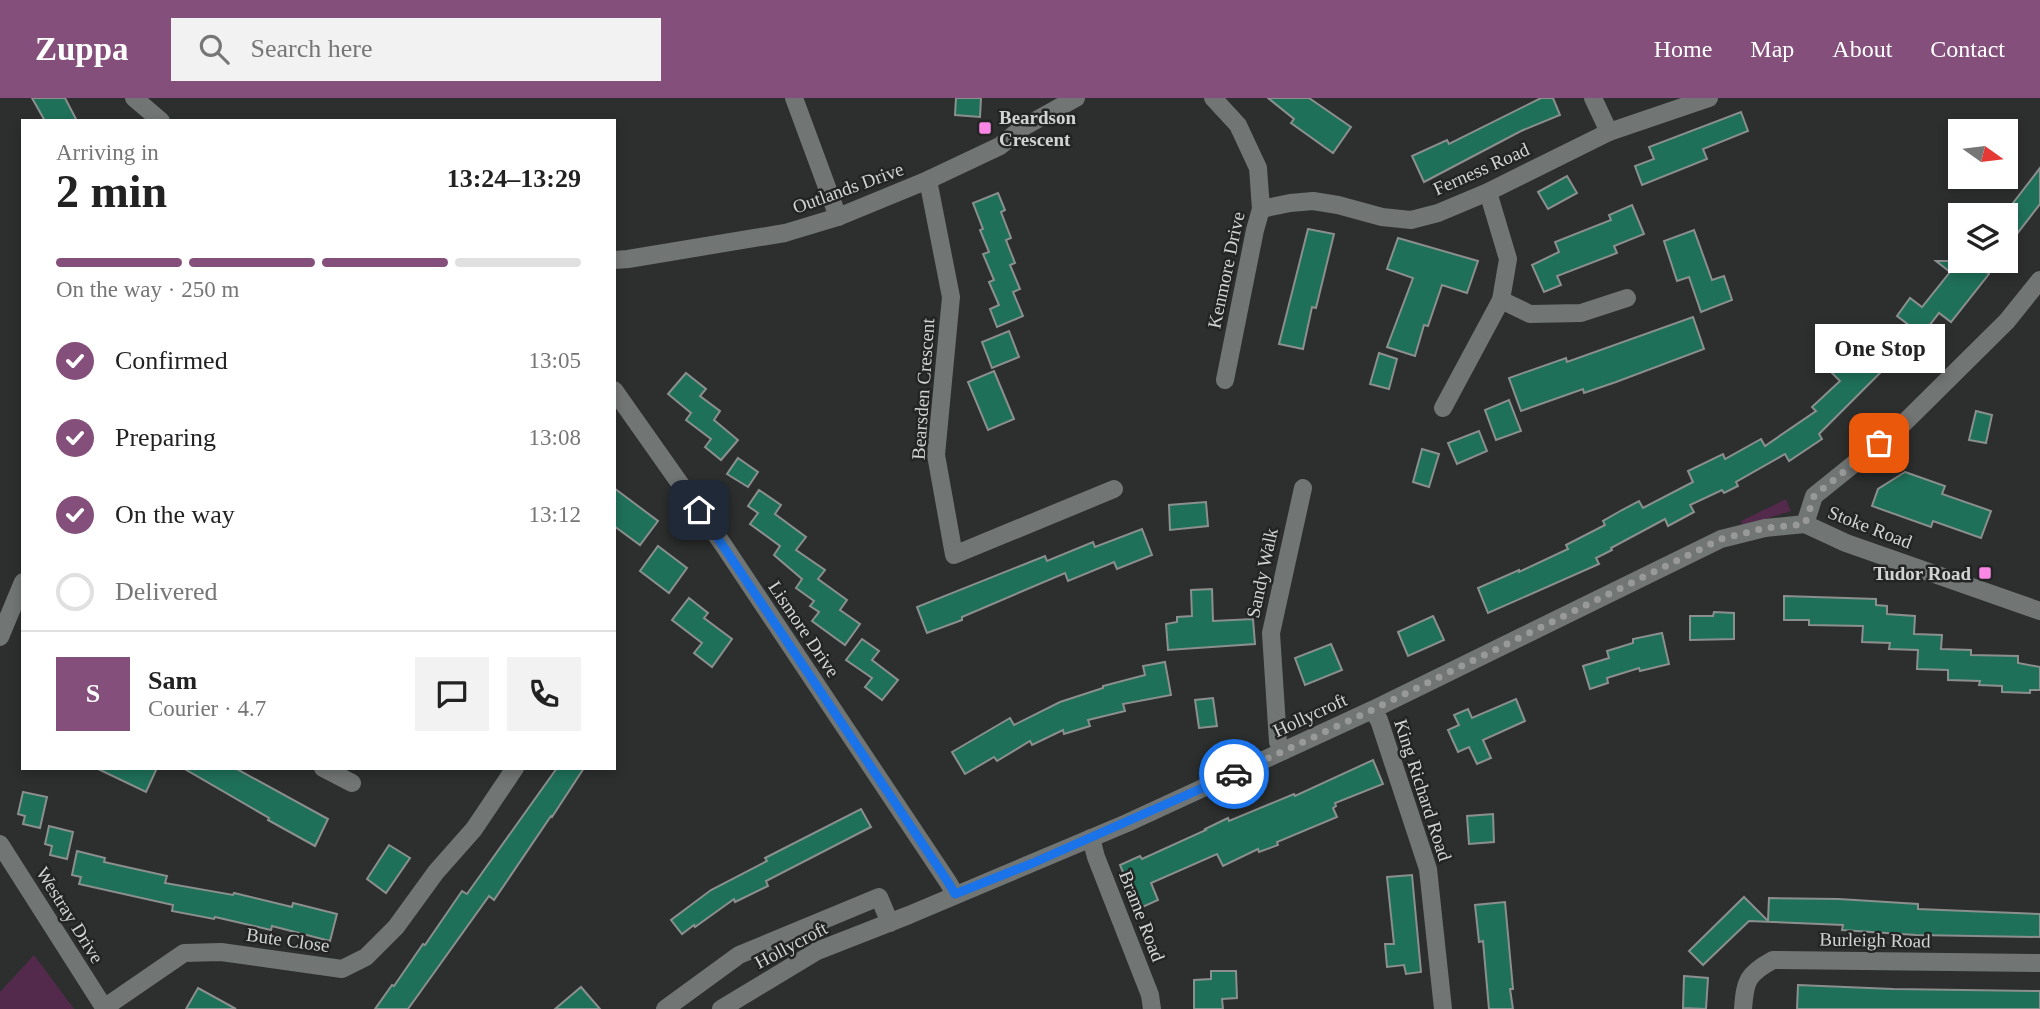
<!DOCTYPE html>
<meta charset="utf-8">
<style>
:root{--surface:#fff;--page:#f2f2f2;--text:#222;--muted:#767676;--line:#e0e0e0;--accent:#844f7a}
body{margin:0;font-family:"Times New Roman",serif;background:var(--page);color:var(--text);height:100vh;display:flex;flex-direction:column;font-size:26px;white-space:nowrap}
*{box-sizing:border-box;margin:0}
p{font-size:23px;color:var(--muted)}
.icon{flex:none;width:38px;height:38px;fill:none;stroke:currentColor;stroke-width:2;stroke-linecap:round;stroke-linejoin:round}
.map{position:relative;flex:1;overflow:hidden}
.side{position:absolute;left:21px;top:21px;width:595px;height:651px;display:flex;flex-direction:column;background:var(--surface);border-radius:0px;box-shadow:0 4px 10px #0003}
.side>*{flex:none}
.needle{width:46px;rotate:104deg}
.buttons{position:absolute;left:1948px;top:21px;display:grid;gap:14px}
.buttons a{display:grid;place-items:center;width:70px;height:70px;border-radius:0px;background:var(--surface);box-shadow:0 4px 10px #0003;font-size:35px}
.pin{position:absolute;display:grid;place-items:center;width:60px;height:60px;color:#fff;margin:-30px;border-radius:14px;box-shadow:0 4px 10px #0006}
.courier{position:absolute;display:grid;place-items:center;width:70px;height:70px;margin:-35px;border:5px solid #1a73e8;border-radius:50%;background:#fff;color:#222;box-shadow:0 2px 9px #0007}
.bubble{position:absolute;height:49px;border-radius:0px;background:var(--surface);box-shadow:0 4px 10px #0003;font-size:23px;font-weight:800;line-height:49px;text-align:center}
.overview em{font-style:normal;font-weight:800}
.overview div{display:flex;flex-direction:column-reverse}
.overview{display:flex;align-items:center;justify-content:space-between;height:119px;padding:0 35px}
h1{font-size:46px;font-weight:800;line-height:52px}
.bar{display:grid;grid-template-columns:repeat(4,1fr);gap:10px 7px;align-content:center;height:84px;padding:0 35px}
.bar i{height:9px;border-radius:5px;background:var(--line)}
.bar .active{background:var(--accent)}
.bar p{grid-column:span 4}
.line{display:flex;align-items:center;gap:18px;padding:0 35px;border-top:2px solid var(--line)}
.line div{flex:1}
.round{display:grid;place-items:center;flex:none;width:74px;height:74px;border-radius:0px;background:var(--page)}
ol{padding:0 35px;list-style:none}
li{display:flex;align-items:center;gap:21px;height:77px}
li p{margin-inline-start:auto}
li .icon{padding:7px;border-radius:50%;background:var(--accent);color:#fff;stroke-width:4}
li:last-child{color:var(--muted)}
li i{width:38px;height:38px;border:4px solid var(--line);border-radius:50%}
header{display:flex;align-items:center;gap:42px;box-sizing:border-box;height:98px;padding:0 35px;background:var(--accent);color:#fff}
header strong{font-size:33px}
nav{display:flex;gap:38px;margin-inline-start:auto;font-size:24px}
.search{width:490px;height:63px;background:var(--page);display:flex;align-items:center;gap:18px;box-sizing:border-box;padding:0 24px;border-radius:0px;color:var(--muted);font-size:26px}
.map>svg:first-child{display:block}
</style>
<header>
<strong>Zuppa</strong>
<div class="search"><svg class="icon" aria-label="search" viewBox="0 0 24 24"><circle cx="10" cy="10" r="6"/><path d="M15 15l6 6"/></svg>Search here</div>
<nav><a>Home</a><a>Map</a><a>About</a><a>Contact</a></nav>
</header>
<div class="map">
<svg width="2040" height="911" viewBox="0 0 2040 911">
<rect width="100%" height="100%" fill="#2c2f2e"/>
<g fill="#532a4b">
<path d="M1786,401l5,12 -48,15 -2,-5z"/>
<path d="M34,857l40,54h-74v-17z"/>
</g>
<g fill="#1f7059" stroke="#8b8f8d" stroke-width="2">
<path d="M32,0h33l12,23h-32z"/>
<path d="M956,0h25l-1,19 -25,-2z"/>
<path d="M1268,0h41l42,29 -18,26 -42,-30 3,-4z"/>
<path d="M1541,0h12l7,17 -39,16 -97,51 -12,-26 35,-16 2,4z"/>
<path d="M1741,14l7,19 -45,18 4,10 -65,26 -7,-19 19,-7 -5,-12z"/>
<path d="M2040,70v36l-34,44v-36z"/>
<path d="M1567,78l10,17 -29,16 -10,-17z"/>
<path d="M998,95l7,17 -4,2 10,26 -5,2 9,23 -5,2 10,24 -7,3 10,24 -26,11 -7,-18 9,-4 -10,-23 5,-2 -11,-26 6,-2 -9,-22 3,-1 -10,-26z"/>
<path d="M1632,107l12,29 -30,12 3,7 -60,23 4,9 -17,7 -12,-27 27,-13 -4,-10 56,-22 -2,-5z"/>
<path d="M1308,131l26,5 -18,74 -4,-1 -9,42 -24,-5z"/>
<path d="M1694,132l18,50 12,-4 8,24 -31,12 -12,-35 -12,4 -13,-40z"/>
<path d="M1398,140l80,23 -11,32 -25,-8 -14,41 -4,-1 -9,31 -28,-9 26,-69 -26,-9z"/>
<path d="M1936,163h35l18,13 -38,48 -12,-9 -17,22 -25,-19 13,-18 12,9 28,-35z"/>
<path d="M1693,219l11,32 -88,33 -32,11 -1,-4 -62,22 -12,-33 57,-20 1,4z"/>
<path d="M1009,233l10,26 -27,11 -10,-26z"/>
<path d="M1859,245l26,25 -66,66 3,5 -33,22 -4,-7 -49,28 2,4 -14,7 -2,-3 -32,15 4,7 -26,14 -3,-7 -54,29 1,2 -16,8 3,6 -111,49 -10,-25 41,-18v2l49,-23 -2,-4 39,-20 -2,-4 19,-11 17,-9 4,7 50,-26 -5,-11 35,-17 2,5 36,-20 4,7 51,-35 -4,-4 28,-26 -9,-9z"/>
<path d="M1379,255l18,6 -8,30 -19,-5z"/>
<path d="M994,273l20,48 -26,11 -20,-48z"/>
<path d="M686,275l20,16 -6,7 20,15 -6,9 24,20 -17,20 -16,-13 6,-8 -25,-19 5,-7 -23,-19z"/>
<path d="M1509,302l12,31 -25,9 -11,-30z"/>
<path d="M1976,313l16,4 -6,28 -17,-3z"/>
<path d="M1479,333l8,20 -30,13 -9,-21z"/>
<path d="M1422,351l17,5 -10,33 -16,-5z"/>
<path d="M738,360l20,14 -10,15 -21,-13z"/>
<path d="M1905,374l40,14 -3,8 49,17 -10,27 -48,-17 -2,6 -59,-21 6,-17z"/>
<path d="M614,390l44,33 -18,24 -26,-19z"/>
<path d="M759,392l22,15 -6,9 31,23 -10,13 29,20 -7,9 29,21 -7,10 20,14 -15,21 -33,-24 7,-9 -9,-6 4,-5 -18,-13 6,-9 -28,-24 6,-9 -30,-22 8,-11 -10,-7z"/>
<path d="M1206,404l2,24 -38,4 -1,-25z"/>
<path d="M1142,431l10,26 -35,14 -3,-7 -46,19 -3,-8 -103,44v3l-35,13 -10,-26 128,-51 2,5 46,-19 2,5z"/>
<path d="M658,448l29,22 -18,25 -29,-22z"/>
<path d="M1212,491l1,32 40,-2 2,25 -87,6 -2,-26 11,-2v-5l15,-1 -1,-26z"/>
<path d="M1784,498l92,3v6l11,1v8l28,2 -1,18 28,1 -1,14 30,1v5l47,1v7l22,4v23h-10v3l-28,-1v-6l-23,-1 1,-4 -32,-1v-10l-31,-1 1,-19 -29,-1 1,-6 -28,-1 1,-16 -54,-1v-5h-25z"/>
<path d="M689,500l19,15 -4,5 28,21 -20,28 -18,-14 8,-10 -30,-23z"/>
<path d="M1714,514l20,1v26l-44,1v-24h23z"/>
<path d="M1433,518l11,24 -36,16 -10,-24z"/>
<path d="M1662,535l7,31 -29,7 -1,-3 -32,10 1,5 -18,6 -7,-23 26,-8 -2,-7 26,-8v-4z"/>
<path d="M862,541l17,12 -7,9 26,20 -16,20 -17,-13 7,-9 -26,-18z"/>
<path d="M1331,546l11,26 -37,15 -10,-27z"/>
<path d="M1165,564l6,33 -48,9 2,7 -37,9 2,6 -26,8 -1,-4 -31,15 -2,-4 -33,20 -3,-4 -29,17 -13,-22 58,-34 4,7 46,-23 43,-14v-2l42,-11 -2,-9z"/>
<path d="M1213,600l4,28 -18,2 -4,-28z"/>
<path d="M1516,601l9,22 -42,19 8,18 -14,6 -8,-17 -11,5 -10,-22 11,-5 -5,-10 14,-6 4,9z"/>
<path d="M1373,662l10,24 -48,19 1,3 -3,2 4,9 -60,25 1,3 -19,7 -1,-3 -35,17 -6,-12 -66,29 7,17 -20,9 -18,-44 20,-9 2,3 64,-29 -1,-1 23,-11 1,3 65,-27 1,2z"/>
<path d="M96,670h61l-11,24z"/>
<path d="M183,670h52l93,51 -13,27 -47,-26 1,-2z"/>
<path d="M557,670h27l-32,49 -1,-1 -57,84 -5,-4 -81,113h-33l17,-24 2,1 29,-42 2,1 37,-54 5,3z"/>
<path d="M23,694l24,5 -7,31 -17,-4 2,-8 -7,-2z"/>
<path d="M861,711l10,18 -105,54 2,5 -33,16 -1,-3 -39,28 -1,-2 -12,9 -11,-14 40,-30 56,-29 -2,-3z"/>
<path d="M1493,716l1,28 -25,2 -2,-28z"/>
<path d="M49,728l24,6 -6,27 -17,-4 2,-9 -7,-2z"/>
<path d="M389,747l21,13 -24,35 -19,-14z"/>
<path d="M77,753l28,7 -1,4 63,14 -2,7 68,12 1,-2 58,14 1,-4 44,11 -7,27 -58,-15 -1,4 -56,-13 -1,2 -42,-8 1,-6 -94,-21 2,-7 -9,-2z"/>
<path d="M1412,777l9,97 -15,2 -2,-9 -17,2 -2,-23h9l-7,-67z"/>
<path d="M1744,799l24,24 1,-23 70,1 79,5v5l122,5v23l-124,-2 -74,-5 1,-5 -94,-4 -46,44 -14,-14z"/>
<path d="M1505,804l8,87h-3l3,20h-24l-6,-68 -4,1 -4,-37z"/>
<path d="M1211,873h25l1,27 -15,1 1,10h-29v-29l17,-1z"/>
<path d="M1684,878l24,2 -2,31 -23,-1z"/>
<path d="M1798,887l95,4 147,2v18h-243z"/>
<path d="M581,889l19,22h-45z"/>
<path d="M198,890l38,21h-50z"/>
</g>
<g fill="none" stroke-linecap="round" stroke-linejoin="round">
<g stroke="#717573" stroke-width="18">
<path d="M134,0l27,23"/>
<path d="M794,0l44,119"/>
<path d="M1213,0l25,27 20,43 3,41 -6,21 -30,150"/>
<path d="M1593,0l16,34"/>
<path d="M928,82l23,117 -15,158 18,100 160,-66"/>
<path d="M1261,111l29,-6 23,-2 25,4 44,12 29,3 27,-7 50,-21 121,-60 100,-34"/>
<path d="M614,162l14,-1 157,-26 53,-16 90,-37 72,-34 22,-18 54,-30"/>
<path d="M1501,202l29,14 51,-1 46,-15"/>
<path d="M614,292l110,156 224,336 7,12"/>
<path d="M1443,310l58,-108 7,-41 -20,-67"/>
<path d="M0,539l23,-55"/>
<path d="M1372,612l7,10 49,149 15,140"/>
<path d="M1283,653l-5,-9 -7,-109 32,-145"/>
<path d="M323,670l29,15"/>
<path d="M1091,740l5,19 54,138 2,14"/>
<path d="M0,746l105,165"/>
<path d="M104,910l80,-55 37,-1 121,17 24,-12 30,-30 40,-55 38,-43 41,-61"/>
<path d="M665,911l74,-54 140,-58 11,26"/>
<path d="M1743,911c2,-28 4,-35 30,-49l267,3"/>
</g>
<g stroke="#717573" stroke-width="18">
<path d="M1805,426l9,-28 87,-70 106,-105 33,-41"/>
<path d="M1805,426l41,19 194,68"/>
<path d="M721,911l96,-58 92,-36 218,-92 245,-113 349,-171 44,-11 40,-4"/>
</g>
</g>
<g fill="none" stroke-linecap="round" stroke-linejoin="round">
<path stroke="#989a99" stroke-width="7" stroke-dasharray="0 12.6" d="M1234,676l138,-64 349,-171 44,-11 40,-4 9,-28 65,-53"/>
<path stroke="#1a73e8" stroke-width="9" d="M699,412l249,372 7,12 78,-31 201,-89"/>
</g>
<g fill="#fb87e5" stroke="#222524" stroke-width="2.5">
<rect x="978" y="23" width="14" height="14" rx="3.5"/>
<rect x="1978" y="468" width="14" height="14" rx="3.5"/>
</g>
<g text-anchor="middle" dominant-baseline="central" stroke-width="5" stroke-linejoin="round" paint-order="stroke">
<g font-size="19" font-weight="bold" fill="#d2d4d3" stroke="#222524" text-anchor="start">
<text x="999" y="19">Beardson<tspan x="999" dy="22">Crescent</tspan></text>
<text x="1971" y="475" text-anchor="end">Tudor Road</text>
</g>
<g font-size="19" fill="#d2d4d3" stroke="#222524">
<text transform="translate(1481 71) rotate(-24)">Ferness Road</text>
<text transform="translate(848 90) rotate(-20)">Outlands Drive</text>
<text transform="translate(1226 172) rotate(-78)">Kenmore Drive</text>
<text transform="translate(923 291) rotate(-86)">Bearsden Crescent</text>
<text transform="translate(1870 429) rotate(21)">Stoke Road</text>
<text transform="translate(1262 475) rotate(-78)">Sandy Walk</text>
<text transform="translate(804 531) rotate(56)">Lismore Drive</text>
<text transform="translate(1310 617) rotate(-25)">Hollycroft</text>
<text transform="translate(1423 692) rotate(72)">King Richard Road</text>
<text transform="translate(70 817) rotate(58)">Westray Drive</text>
<text transform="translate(1142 818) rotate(69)">Brame Road</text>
<text transform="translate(288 842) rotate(8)">Bute Close</text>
<text transform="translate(1875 842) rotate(1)">Burleigh Road</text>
<text transform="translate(791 847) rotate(-28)">Hollycroft</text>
</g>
</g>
</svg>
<div class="buttons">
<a><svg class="needle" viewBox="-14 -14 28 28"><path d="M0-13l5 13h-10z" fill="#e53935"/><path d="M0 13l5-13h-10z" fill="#767676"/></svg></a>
<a><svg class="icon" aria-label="layers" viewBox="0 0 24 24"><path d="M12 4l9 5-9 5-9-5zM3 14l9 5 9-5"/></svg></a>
</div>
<div class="pin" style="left:1879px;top:345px;background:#ea580c"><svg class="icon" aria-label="bag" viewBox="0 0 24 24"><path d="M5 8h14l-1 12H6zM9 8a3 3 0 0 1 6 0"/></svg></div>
<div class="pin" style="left:699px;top:412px;background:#1f2937"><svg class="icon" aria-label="home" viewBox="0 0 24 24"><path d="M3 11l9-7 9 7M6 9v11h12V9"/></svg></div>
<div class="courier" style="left:1234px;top:676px"><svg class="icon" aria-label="car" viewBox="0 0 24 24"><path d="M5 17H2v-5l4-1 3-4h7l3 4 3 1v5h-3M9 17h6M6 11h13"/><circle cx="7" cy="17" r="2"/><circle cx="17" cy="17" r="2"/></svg></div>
<div class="bubble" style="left:1815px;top:226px;width:130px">One Stop</div>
<section class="side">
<div class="overview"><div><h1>2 min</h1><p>Arriving in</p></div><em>13:24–13:29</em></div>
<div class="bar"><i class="active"></i><i class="active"></i><i class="active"></i><i></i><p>On the way · 250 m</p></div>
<ol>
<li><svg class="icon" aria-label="check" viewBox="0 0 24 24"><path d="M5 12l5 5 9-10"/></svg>Confirmed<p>13:05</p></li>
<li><svg class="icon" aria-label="check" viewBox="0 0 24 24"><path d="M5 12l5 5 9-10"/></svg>Preparing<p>13:08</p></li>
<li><svg class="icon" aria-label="check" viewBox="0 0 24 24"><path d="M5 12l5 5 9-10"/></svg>On the way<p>13:12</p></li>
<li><i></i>Delivered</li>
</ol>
<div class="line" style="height:126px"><b class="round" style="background:var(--accent);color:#fff">S</b><div><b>Sam</b><p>Courier · 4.7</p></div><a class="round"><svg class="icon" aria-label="chat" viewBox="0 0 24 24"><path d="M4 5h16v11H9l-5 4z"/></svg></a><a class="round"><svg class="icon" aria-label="phone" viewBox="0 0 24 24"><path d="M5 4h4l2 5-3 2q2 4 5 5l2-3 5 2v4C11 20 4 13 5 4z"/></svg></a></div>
</section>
</div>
